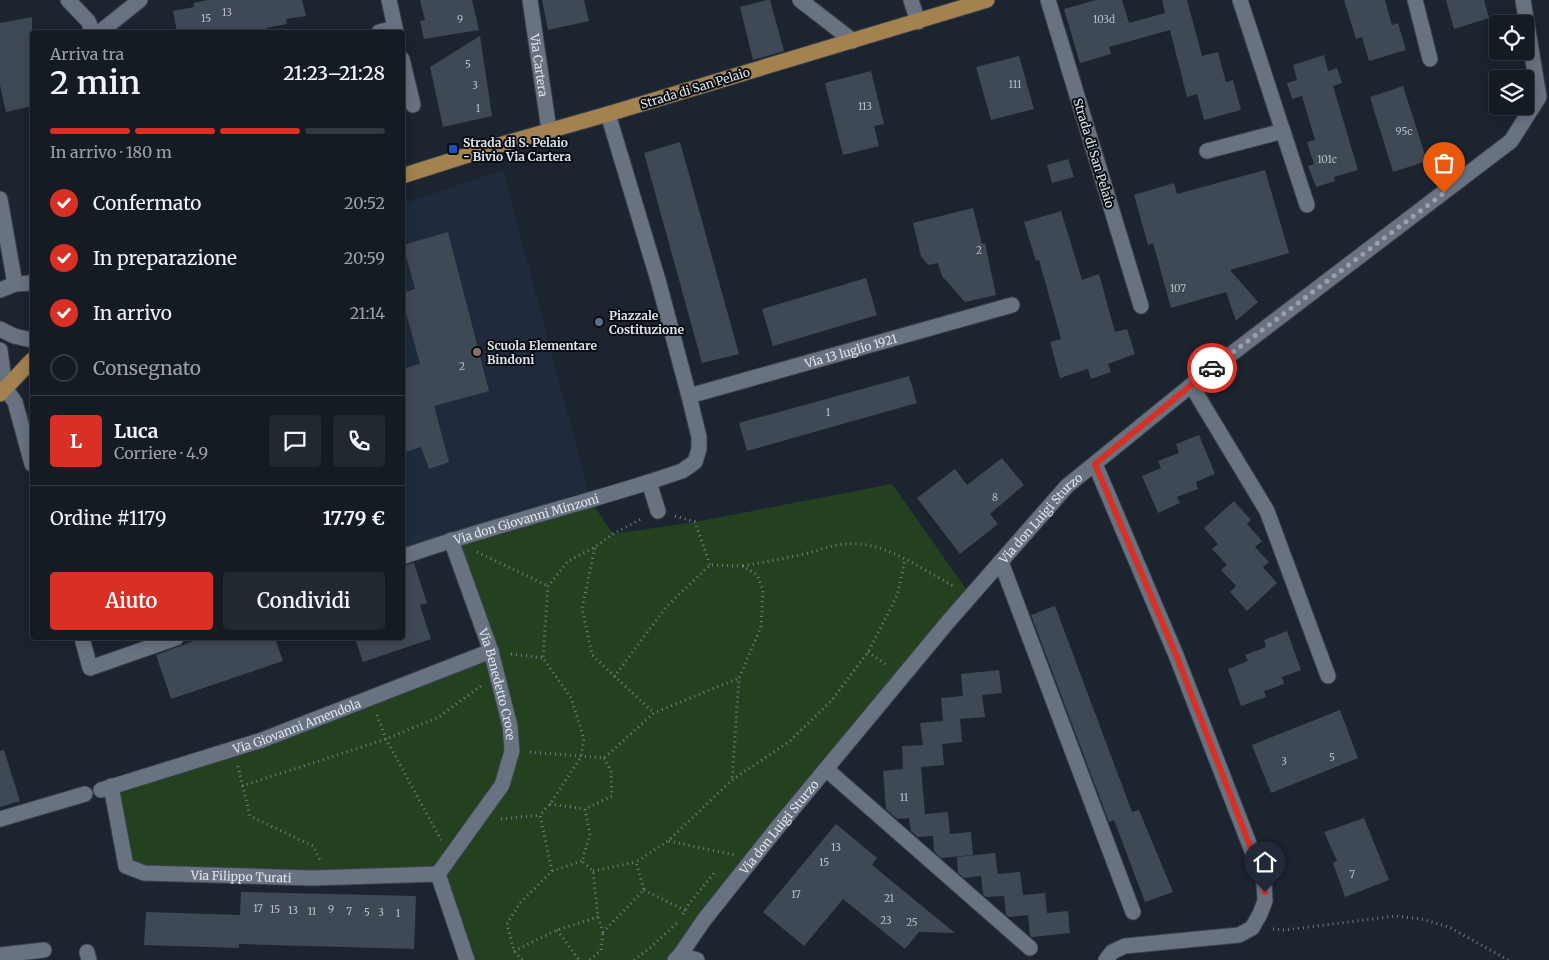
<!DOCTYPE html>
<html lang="it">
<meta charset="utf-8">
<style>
:root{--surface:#141b23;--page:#212830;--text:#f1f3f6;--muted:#9da1a6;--line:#333941;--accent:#d93025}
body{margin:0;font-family:Merriweather,serif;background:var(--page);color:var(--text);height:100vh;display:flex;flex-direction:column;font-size:19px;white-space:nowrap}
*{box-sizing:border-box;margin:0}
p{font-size:16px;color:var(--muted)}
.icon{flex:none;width:28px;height:28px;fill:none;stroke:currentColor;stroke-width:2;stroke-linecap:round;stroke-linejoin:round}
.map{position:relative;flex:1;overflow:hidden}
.side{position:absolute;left:30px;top:30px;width:375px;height:610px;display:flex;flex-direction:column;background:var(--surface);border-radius:5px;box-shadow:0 2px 12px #0003,0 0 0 1px var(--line)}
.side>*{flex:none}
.fabs{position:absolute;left:1489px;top:15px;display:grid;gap:10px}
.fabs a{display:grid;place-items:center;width:45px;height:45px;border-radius:5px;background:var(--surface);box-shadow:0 2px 12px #0003,0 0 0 1px var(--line);font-size:25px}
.pin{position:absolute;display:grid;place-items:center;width:42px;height:42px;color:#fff;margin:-51px -21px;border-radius:50% 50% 50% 0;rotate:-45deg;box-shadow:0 0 5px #0007}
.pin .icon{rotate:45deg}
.courier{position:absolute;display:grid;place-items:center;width:50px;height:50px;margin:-25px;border:4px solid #d93025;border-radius:50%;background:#fff;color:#222;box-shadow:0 1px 6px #0007}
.headline em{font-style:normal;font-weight:600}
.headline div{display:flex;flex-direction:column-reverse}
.headline{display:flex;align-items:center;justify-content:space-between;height:85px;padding:0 20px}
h1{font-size:32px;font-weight:600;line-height:38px}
.bar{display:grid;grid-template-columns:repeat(4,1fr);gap:8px 5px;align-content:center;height:60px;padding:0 20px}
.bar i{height:6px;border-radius:4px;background:var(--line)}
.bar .active{background:var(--accent)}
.bar p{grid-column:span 4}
.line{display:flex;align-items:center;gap:12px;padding:0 20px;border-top:1px solid var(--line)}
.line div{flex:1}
.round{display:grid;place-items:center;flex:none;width:52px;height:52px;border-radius:5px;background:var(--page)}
ol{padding:0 20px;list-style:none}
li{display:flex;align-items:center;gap:15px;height:55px}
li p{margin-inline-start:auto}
li .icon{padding:5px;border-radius:50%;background:var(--accent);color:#fff;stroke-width:4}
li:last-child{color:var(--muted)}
li i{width:28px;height:28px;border:2px solid var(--line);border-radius:50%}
.action{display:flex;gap:10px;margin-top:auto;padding:10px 20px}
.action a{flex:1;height:58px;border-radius:5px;background:var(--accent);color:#fff;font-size:20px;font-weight:600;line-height:58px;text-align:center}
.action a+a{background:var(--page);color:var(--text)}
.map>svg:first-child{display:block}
</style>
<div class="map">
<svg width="1549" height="960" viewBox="0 0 1549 960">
<rect width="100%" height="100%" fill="#1b242f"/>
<path fill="#1f2b3c" d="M503,170l88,331 -189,61v-358z"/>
<path fill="#24411f" d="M892,484l79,112 -296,364h-209l-29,-86 -311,-8 -15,-80 376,-133 -36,-113 140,-39 22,33 82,-12z"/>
<g fill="#3f4956">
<path d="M208,0h94l4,16 -20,3 1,5 -21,4 1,4h-90l-4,-21 21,-4 -1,-4z"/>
<path d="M420,0h52l7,30 -55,9 -4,-18 5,-1z"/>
<path d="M542,0h42l5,21 -41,9z"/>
<path d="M767,0h3l14,51 -31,9 -13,-53z"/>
<path d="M1096,0h26l7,23 36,-10 -3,-13h25l15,56 16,-4 8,30 7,-2 8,30 -37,10 -7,-26 -10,3 -17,-67 -61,17 2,7 -31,9 -16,-54z"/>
<path d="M1344,0h41l7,25 6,-2 8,27 -37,11 -7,-24 -6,2z"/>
<path d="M1446,0h38l5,18 -35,11z"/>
<path d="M32,17v89l-26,6 -6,-27v-62z"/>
<path d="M480,36l12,80 -49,11 -13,-60z"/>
<path d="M1324,55l4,16 9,-3 5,15 -9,3 25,84 -24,7 1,4 -19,6 -8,-21 6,-2 -7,-22 8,-2 -13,-44 -10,3 -5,-16 10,-3 -4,-15z"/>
<path d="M1019,56l15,53 -43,11 -15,-53z"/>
<path d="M871,71l13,53 -10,2 5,20 -36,9 -18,-72z"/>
<path d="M1403,86l24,75 -34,11 -23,-75z"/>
<path d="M680,142l59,212 -37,9 -58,-210z"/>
<path d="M1068,159l6,18 -22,6 -5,-18z"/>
<path d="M1265,170l24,83 -59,17 28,32 -22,19 -10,-29 -55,16 -18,-65 -5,2 -14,-50 40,-12 3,11z"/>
<path d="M973,208l9,36 3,-1 11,52 -31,7 -23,-26 -4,-13 -10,2 -7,-9 -8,-33z"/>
<path d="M1061,211l21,69 17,-6 16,58 12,-3 8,25 -27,10 3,8 -20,7 -3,-10 -28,9 -10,-36 11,-3 -22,-79 -3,1 -12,-39z"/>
<path d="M448,232l41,159 -55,15 15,56 -20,7 -8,-22 -19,6v-84l18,-5 -18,-66v-5l13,-4 -12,-44z"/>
<path d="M866,278l11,37 -104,31 -11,-37z"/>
<path d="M909,376l8,27 -170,48 -8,-28z"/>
<path d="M1199,435l16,39 -19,8 2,7 -21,8 3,6 -22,10 -16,-37 19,-8 -3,-7 21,-8 -3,-9z"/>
<path d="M1002,458l22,27 -34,29 8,10 -38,30 -43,-56 38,-29 12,16z"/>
<path d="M1234,501l17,19 -4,4 15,17 -7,6 14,15 -6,5 14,16 -30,28 -17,-19 6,-6 -15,-16 6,-5 -15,-16 6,-5 -14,-16z"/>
<path d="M414,563l13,40 -7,2 11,34 -68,23 -8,-24h47v-72z"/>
<path d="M1055,606l77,206 7,-2 34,82 -28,10 -31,-82 -5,2 -78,-207z"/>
<path d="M1287,631l14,39 -19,7 2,7 -20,7 2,6 -25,9 -13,-37 20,-8 -3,-6 21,-8 -2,-7z"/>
<path d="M202,638h73l8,23 -112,38 -15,-44z"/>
<path d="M999,670l3,23 -20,2 3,22 -25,2 2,23 -20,2 2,21 -23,2 4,47 23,-2 2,22 21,-2 2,23 -32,3 -7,-7 -1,-15 -15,1 -7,-6 -2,-13 -12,1 -11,-10 -3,-38 20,-2 -1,-23 21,-1 -3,-22 23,-2 -2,-23 22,-2 -2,-22z"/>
<path d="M1340,710l18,48 -87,35 -19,-48z"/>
<path d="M4,750l16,51 -20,6v-56z"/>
<path d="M1364,818l25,62 -44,17 -12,-34 4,-2 -13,-29z"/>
<path d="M836,824l41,34 -5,7 83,68 -36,-1 -14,17 -62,-50 -39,47 -41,-34z"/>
<path d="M995,853l3,21 22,-2 3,23 22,-2 2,20 21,-2 2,22 -38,4 -2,-1 -2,-21 -19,2 -3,-3 -2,-18 -18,1 -3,-3 -2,-18 -17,2 -6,-5 -1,-16z"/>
<path d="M241,892l175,4 -2,53 -175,-5v4l-95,-3 2,-33 94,3z"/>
</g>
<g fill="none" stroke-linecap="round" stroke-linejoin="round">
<defs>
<g id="minor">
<path d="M68,0l20,21 5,11"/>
<path d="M389,0l7,32"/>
<path id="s1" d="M530,0l19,130"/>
<path d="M800,0l53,41"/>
<path d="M911,0l7,22"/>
<path d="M1048,0l93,306"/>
<path d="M1240,0l67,205"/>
<path d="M1415,0l15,59"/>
<path d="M100,32l40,-32"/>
<path d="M379,32l16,-4"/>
<path d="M402,59l11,46"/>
<path d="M608,114l50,166 31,116 10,41v12l-4,13 -13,9 -33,11 9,29"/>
<path d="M1207,151l76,-20"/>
<path d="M0,199l15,85"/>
<path d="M0,290l15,-6 17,-1"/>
<path d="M0,329l14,7 18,4"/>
<path d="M0,350l5,38 10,14 17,62"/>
<path d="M1191,385l76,126 61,165"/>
<path id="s2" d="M689,396l323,-91"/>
<path d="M1095,464l81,191 88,227 1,19 -5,13 -8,14 -13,7 -114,11 -13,6 -6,8"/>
<path id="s3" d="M451,540l40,111 19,75 2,25 -10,34 -64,89 29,86"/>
<path id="s4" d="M402,557c82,-29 165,-49 247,-75"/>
<path d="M1001,562l132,350"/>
<path d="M82,638l8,30 86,-30"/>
<path d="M826,769l204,179"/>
<path id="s5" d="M111,786l15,80 18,7 168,5 126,-4"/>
<path id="s6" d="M101,790l161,-50 229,-89"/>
<path d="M0,819l85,-25"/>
<path d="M87,952l2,8"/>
<path d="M0,955l44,-5"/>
<path d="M680,955l17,5"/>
<path id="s7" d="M675,960l5,-5 24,-35 73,-92 170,-205 120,-137 138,-112 306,-233 28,-44 -16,-97"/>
</g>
<g id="major">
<path d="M402,176l104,-33 102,-29 379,-114"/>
<path d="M0,394l32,-34"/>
</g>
</defs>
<use href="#minor" stroke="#3a414a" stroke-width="17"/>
<use href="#major" stroke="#3a414a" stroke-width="17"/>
<g stroke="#757d86" stroke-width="3" stroke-dasharray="1 4" stroke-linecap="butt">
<path d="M675,516l20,6 15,43"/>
<path d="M595,548l-13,60 10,47 62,58"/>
<path d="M477,552l71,34"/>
<path d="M743,566c20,-4 41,-7 61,-12 21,-5 33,-12 56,-10 32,3 67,28 95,43"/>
<path d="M868,652l20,14"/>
<path d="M511,654l32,4"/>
<path d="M614,677l53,-71 43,-41 33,1 14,9 6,15 -2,37 -22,51 -7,102"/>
<path d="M377,715l9,24 55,101"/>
<path d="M530,752l74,6 50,-45 85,-35"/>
<path d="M604,758l7,13 1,25 -27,13 5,26 -8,26 11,10 5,46 5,15 41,-42 -8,-28 32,-21 64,-61 58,-39 42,-41 36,-48 29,-56 8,-36"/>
<path d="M238,766l12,50 63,30 7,14"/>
<path d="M242,786l144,-47 53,-22 43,-32"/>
<path d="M550,804l35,5"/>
<path d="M501,819l39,-4"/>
<path d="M669,841l65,14"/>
<path d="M552,871l-12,-56 10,-11 31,-47 3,-18 -13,-41 -28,-40 5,-72 20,-25 27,-14 18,-13 28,-15"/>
<path d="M593,871l43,-9"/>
<path d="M644,890l42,21"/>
<path d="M683,914l6,-10 25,-31"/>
<path d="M1273,929l12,1 111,-14 25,3 28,8 59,33"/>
<path d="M557,930l22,30"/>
<path d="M514,951l43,-21 41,-13"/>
<path d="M522,960l-8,-9 -7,-27 13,-21 32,-32 30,-10"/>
<path d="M590,960l11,-10 2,-18"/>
<path d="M634,960l16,-12 29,-27"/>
</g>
<use href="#minor" stroke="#687280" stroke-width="15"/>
<use href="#major" stroke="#a3824f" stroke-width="15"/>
</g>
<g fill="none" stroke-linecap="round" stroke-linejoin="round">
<path stroke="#9aa1aa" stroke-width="5" stroke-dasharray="0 9" d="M1212,368l232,-175"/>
<path stroke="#d93025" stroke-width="6" d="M1212,368l-117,96 81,191 88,227 1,10"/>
</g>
<rect fill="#1a4fb4" stroke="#090d12" stroke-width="2" x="448" y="144" width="10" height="10" rx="2.5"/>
<circle fill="#5c6f8a" stroke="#090d12" stroke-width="2" cx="599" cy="322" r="5"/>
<circle fill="#8d6e63" stroke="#090d12" stroke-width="2" cx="477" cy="352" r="5"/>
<g text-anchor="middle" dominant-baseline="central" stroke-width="4" stroke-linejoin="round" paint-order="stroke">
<g font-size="10" fill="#b6bdc6">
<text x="227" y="12">13</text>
<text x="206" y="18">15</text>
<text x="460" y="19">9</text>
<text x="1104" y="19">103d</text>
<text x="468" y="64">5</text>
<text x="1015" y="84">111</text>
<text x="475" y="85">3</text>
<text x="865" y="106">113</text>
<text x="478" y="108">1</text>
<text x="1404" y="131">95c</text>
<text x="1327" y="159">101c</text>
<text x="979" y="250">2</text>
<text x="1178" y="288">107</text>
<text x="462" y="366">2</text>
<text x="828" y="412">1</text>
<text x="995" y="497">8</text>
<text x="1332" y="757">5</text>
<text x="1284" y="761">3</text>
<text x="904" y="797">11</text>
<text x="836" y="847">13</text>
<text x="824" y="862">15</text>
<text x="1352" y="874">7</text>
<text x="796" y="894">17</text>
<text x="889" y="898">21</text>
<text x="258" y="908">17</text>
<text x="275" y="909">15</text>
<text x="331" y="909">9</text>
<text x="293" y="910">13</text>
<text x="312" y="911">11</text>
<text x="349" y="911">7</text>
<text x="367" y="912">5</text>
<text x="381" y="912">3</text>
<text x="398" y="913">1</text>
<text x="886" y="920">23</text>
<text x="912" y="922">25</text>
</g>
<g font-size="12" fill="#dee4ec" stroke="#090d12">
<text stroke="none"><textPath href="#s1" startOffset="66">Via Cartera</textPath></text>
<text transform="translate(695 88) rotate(-17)">Strada di San Pelaio</text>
<text transform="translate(1094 153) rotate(73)">Strada di San Pelaio</text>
<text stroke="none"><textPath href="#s2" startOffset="168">Via 13 luglio 1921</textPath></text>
<text stroke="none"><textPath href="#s4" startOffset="130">Via don Giovanni Minzoni</textPath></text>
<text stroke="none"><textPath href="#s7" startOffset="574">Via don Luigi Sturzo</textPath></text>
<text stroke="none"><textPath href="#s3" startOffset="152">Via Benedetto Croce</textPath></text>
<text stroke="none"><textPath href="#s6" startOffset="206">Via Giovanni Amendola</textPath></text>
<text stroke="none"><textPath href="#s7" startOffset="169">Via don Luigi Sturzo</textPath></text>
<text stroke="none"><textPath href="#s5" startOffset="198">Via Filippo Turati</textPath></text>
</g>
<g font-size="12" font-weight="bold" fill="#dee4ec" stroke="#090d12" text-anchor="start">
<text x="463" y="142">Strada di S. Pelaio<tspan x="463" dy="14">- Bivio Via Cartera</tspan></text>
<text x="609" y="315">Piazzale<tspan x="609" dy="14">Costituzione</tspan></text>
<text x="487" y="345">Scuola Elementare<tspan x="487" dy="14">Bindoni</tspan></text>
</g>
</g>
</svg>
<div class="fabs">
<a><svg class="icon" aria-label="locate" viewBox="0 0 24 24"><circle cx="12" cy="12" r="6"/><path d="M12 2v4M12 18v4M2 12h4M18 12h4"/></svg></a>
<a><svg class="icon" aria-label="layers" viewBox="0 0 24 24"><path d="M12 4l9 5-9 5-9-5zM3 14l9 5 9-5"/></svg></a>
</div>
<div class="pin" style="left:1444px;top:193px;background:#ea580c"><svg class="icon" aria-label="bag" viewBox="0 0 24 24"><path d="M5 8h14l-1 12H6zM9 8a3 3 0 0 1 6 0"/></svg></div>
<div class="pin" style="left:1265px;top:892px;background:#1f2937"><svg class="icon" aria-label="home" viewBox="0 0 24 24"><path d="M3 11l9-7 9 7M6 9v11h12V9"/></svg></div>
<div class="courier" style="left:1212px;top:368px"><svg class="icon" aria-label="car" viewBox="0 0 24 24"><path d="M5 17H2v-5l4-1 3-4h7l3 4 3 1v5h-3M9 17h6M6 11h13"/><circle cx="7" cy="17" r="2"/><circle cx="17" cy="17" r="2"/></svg></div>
<section class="side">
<div class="headline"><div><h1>2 min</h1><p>Arriva tra</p></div><em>21:23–21:28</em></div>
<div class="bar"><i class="active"></i><i class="active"></i><i class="active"></i><i></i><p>In arrivo · 180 m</p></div>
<ol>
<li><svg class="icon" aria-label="check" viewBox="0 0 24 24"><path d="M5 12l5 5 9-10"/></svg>Confermato<p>20:52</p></li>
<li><svg class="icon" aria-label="check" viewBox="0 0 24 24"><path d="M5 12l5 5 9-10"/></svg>In preparazione<p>20:59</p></li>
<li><svg class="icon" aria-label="check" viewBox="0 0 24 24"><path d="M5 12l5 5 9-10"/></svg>In arrivo<p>21:14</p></li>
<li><i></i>Consegnato</li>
</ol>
<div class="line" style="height:90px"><b class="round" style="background:var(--accent);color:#fff">L</b><div><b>Luca</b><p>Corriere · 4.9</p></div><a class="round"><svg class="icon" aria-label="chat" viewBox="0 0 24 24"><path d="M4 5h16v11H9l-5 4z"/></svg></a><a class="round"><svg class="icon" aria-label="phone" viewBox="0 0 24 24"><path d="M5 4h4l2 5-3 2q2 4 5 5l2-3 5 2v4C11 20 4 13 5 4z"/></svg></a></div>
<div class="line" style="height:65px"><div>Ordine #1179</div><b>17.79 €</b></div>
<div class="action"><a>Aiuto</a><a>Condividi</a></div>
</section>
</div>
